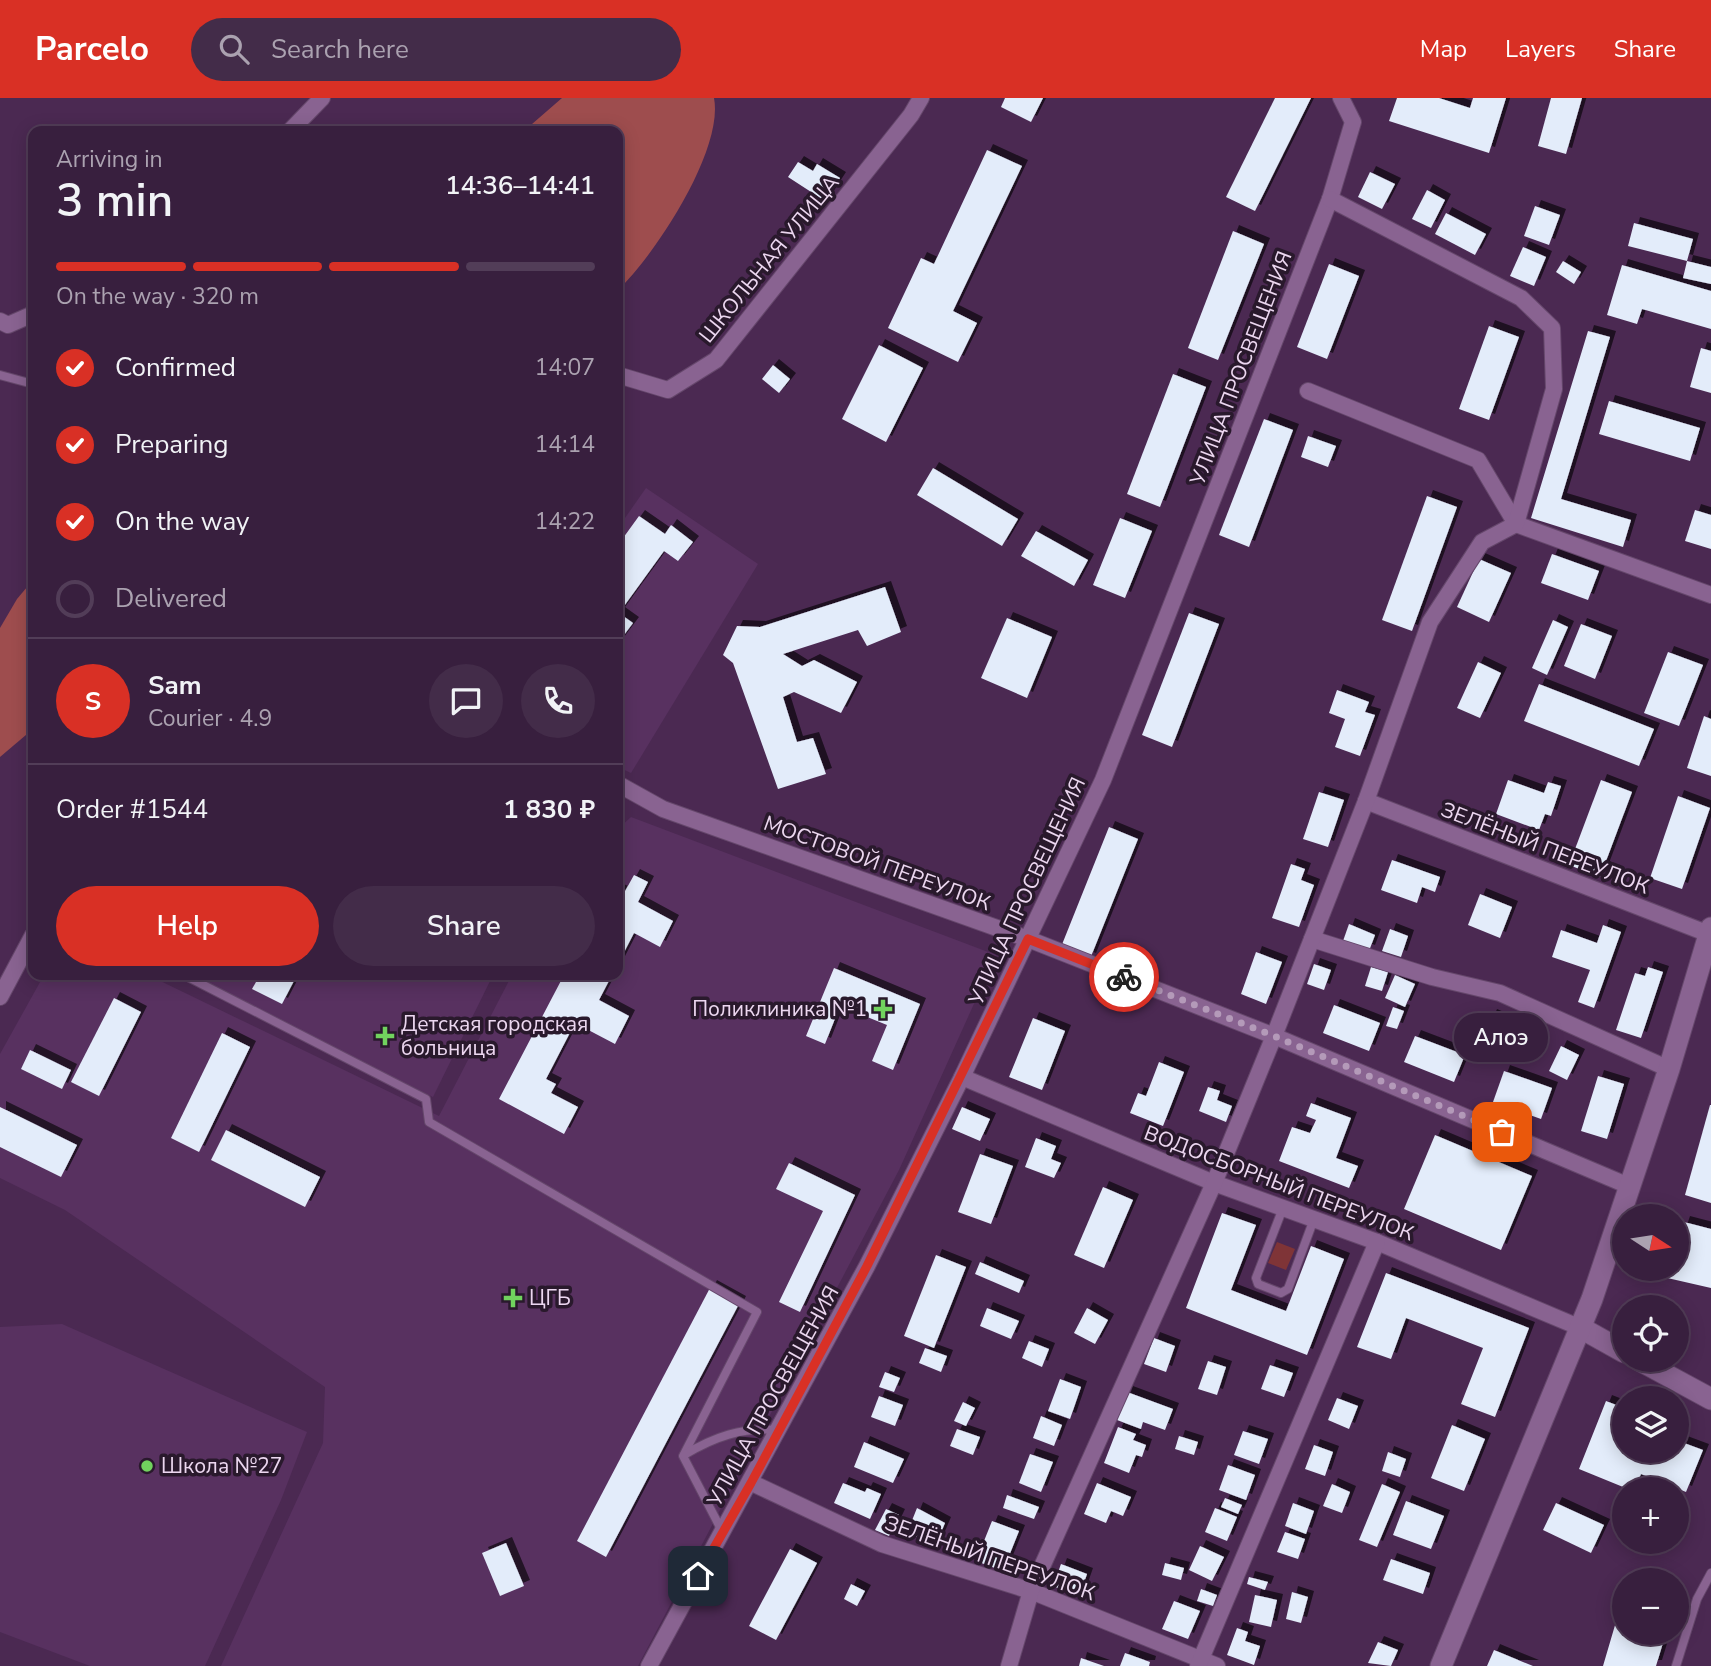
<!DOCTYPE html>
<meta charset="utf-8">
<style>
:root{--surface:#381f3e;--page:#432c49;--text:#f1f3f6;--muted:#aba2b0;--line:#523d58;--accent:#d93025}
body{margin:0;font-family:"Nunito Sans",sans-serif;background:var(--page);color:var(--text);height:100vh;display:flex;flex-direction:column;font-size:26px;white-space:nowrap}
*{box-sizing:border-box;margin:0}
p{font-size:23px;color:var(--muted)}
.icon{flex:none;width:38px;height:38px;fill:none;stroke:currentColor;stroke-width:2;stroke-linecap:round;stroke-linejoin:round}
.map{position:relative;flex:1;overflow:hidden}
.side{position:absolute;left:28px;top:28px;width:595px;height:854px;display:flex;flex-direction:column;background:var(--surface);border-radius:14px;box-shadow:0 4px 18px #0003,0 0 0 2px var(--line)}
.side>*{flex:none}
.needle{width:46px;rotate:102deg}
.tools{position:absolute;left:1612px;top:1106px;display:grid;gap:14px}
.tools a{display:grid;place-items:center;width:77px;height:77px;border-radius:50%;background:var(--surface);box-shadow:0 4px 18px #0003,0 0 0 2px var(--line);font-size:35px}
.pin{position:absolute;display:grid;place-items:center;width:60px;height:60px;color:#fff;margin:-30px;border-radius:14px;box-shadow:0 4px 10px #0006}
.courier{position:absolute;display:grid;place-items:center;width:70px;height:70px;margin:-35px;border:5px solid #d93025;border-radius:50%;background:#fff;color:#222;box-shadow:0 2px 9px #0007}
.bubble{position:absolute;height:49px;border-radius:24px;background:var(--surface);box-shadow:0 4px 18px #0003,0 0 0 2px var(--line);font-size:23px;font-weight:600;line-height:49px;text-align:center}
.summary em{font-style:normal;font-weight:600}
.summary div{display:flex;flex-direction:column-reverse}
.summary{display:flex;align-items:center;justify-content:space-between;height:119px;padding:0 28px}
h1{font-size:46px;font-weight:600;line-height:52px}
.bar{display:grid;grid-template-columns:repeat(4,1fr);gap:10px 7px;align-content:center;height:84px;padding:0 28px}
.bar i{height:9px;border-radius:5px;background:var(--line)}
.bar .selected{background:var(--accent)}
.bar p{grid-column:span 4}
.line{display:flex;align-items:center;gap:18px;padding:0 28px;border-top:2px solid var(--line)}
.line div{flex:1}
.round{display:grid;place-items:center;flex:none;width:74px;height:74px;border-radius:37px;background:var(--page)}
ol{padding:0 28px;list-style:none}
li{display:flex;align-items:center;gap:21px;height:77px}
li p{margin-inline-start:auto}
li .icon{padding:7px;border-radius:50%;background:var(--accent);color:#fff;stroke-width:4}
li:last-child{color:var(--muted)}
li i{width:38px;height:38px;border:4px solid var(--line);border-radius:50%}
.cta{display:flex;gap:14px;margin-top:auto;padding:14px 28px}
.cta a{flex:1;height:80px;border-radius:42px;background:var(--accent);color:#fff;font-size:28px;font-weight:600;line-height:80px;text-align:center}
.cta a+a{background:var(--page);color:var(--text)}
header{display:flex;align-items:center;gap:42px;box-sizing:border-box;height:98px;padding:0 35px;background:var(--accent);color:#fff}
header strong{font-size:33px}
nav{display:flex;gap:38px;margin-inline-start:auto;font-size:24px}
.search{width:490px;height:63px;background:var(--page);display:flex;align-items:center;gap:18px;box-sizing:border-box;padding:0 24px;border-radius:38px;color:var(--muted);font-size:26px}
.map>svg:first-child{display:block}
</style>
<header>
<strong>Parcelo</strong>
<div class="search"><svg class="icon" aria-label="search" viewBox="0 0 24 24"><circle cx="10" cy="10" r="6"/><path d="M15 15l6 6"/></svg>Search here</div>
<nav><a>Map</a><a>Layers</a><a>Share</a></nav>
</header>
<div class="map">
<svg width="1711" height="1568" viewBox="0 0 1711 1568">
<defs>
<filter id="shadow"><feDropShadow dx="6" dy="-6" stdDeviation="0" flood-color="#0009"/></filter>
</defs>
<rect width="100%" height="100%" fill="#4b2952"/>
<g fill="#583160">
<path d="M646,390l112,76 -127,209 -13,-6v-239z"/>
<path d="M631,719l365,138 -97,215 -261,496h-417l102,-223 2,-56 -260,-177 -65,-32v-124l44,-79h104l291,141 73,-141h106v-146z"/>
<path d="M182,877h311l-60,122z"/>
<path d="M62,1226l245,108 -26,68 -76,166h-115l-90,-34v-305z"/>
</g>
<path fill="#7f3437" d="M1277,1144l18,7 -9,21 -18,-7z"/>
<g fill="#9e4d4e">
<path d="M562,0h152c10,52 -59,157 -96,192v-159h-94z"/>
<path d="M33,482v149l-33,28v-129l17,-29z"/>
</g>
<g fill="#e3ecfa" filter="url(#shadow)">
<path d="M1005,0h38l-12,24 -30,-15z"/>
<path d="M1275,0h36l-56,113 -29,-14z"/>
<path d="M1397,0h42l31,10 3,-10h33l-17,55 -100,-32z"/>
<path d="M1551,0h31l-16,56 -28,-8z"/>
<path d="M987,52l35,16 -69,145 24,12 -19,39 -70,-34 33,-70 13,6z"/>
<path d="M798,64l15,9 4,-7 23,14 -15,23 -37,-24z"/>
<path d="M1370,74l25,12 -13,25 -24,-12z"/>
<path d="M1427,92l18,10 -14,28 -19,-9z"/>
<path d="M1535,108l25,9 -11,30 -25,-9z"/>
<path d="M1446,115l40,21 -11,21 -40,-21z"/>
<path d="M1634,125l59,16 -6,22 24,6v17l-28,-6 4,-17 -59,-15z"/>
<path d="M1233,133l31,13 -46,116 -30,-12z"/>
<path d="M1523,149l23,10 -12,29 -24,-10z"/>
<path d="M1563,163l18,11 -7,12 -18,-12z"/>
<path d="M1329,166l30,12 -32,83 -30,-12z"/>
<path d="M1622,167l89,26v38l-69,-20 -5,15 -30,-9z"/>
<path d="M1489,228l30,11 -30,83 -30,-11z"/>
<path d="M1588,233l22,6 -49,162 70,21 -8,27 -92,-29z"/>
<path d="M879,247l44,23 -37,74 -44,-23z"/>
<path d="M1701,250l10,3v42l-21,-6z"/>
<path d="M773,267l17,14 -11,14 -17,-14z"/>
<path d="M1173,276l33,13 -46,120 -33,-13z"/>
<path d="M1609,303l91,27 -10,33 -91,-27z"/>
<path d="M1264,321l29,11 -44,117 -30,-12z"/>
<path d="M1308,338l28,10 -8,21 -27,-10z"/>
<path d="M933,370l85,51 -16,27 -85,-51z"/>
<path d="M1427,398l30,11 -45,124 -30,-11z"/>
<path d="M1695,412l16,5v34l-26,-8z"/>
<path d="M639,418l26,18 6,-9 22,17 -15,19 -14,-10 -45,62 14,10 -15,20v-98z"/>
<path d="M1120,420l32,13 -27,67 -32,-13z"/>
<path d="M1036,433l52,29 -14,26 -53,-30z"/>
<path d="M1552,456l47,17 -11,29 -47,-17z"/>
<path d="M1479,461l32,14 -22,49 -32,-15z"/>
<path d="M885,489l16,45 -34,14 -9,-16 -75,24 19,12 12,-6 43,22 -16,31 -47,-21 -11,5 14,45 16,-4 13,36 -48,15 -45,-126 -10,-8 14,-29 23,1z"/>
<path d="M1189,515l30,11 -47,123 -30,-12z"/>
<path d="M1007,520l45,19 -25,61 -46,-20z"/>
<path d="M1553,522l15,7 -21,48 -15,-7z"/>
<path d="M1581,526l31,12 -17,43 -31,-13z"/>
<path d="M1668,554l35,13 -24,61 -35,-13z"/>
<path d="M1478,564l23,11 -21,45 -23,-10z"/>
<path d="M1539,586l115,45 -15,37 -115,-45z"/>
<path d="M1337,592l32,12 -4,10 10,3 -15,41 -25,-9 10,-28 -16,-6z"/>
<path d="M1704,618l7,3v57l-24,-8z"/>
<path d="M1508,682l36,13 4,-11 13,4 -10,30 -6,-2 -6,16 -43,-16z"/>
<path d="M1601,682l31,12 -32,85 -31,-12z"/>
<path d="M1319,694l25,8 -16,47 -25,-8z"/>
<path d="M1678,698l32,12 -28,81 -32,-11z"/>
<path d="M1109,729l29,12 -48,120 -29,-12z"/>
<path d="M1392,762l48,17 -5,15 -13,-5 -5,16 -36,-13z"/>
<path d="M1291,766l14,5 -4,11 13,5 -15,42 -27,-9z"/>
<path d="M634,777l14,7 -10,20 35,19 -13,26 -26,-14 -16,31v-74l6,3z"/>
<path d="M1480,796l32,13 -12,31 -32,-13z"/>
<path d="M1349,826l26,11 -6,16 -26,-10z"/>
<path d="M1603,827l18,7 -27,76 -16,-6 12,-32 -38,-13 9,-27 36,13z"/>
<path d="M1390,831l18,7 -7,21 -19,-6z"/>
<path d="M1256,854l26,10 -16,42 -25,-10z"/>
<path d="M1314,866l17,6 -7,20 -17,-6z"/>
<path d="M1371,869l17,5 -6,19 -17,-5z"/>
<path d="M1648,869l15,5 -22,66 -25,-8 19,-57 10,3z"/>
<path d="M834,870l86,36 -27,66 -21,-9 15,-36 -47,-19 -15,38 -19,-8z"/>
<path d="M260,877h37l-15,29 -30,-15z"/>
<path d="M564,877h48l-13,25 30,16 -14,28 -40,-21 -29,56 10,5 -5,9 27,14 -14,27 -65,-35z"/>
<path d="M1395,877l20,9 -10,23 -20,-9z"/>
<path d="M114,900l27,14 -42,84 -28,-14z"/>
<path d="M1334,907l46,18 -11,28 -46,-18z"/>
<path d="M1393,909l11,4 -7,18 -11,-3z"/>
<path d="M1491,917l21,9 -10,24 -21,-8z"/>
<path d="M1033,920l32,13 -23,59 -33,-13z"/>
<path d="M222,935l28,14 -51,105 -28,-14z"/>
<path d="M1415,938l50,19 -11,27 -50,-20z"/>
<path d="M1561,948l18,9 -12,25 -18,-9z"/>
<path d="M30,952l41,20 -9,19 -41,-20z"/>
<path d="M1159,964l25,10 -21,54 -33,-13 8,-20 8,3z"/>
<path d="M1504,973l48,17 -11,31 -48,-17z"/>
<path d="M1598,978l26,8 -17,55 -26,-8z"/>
<path d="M1208,989l12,4 -3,9 15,6 -6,16 -27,-11z"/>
<path d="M1311,1005l40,15 -15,40 22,8 -9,22 -70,-27 13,-34 18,6 6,-13 -10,-4z"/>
<path d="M1710,1007h1v98l-26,-8z"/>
<path d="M0,1009l77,38 -16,32 -61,-30z"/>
<path d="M962,1009l28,12 -10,22 -28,-12z"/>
<path d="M226,1032l94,47 -15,30 -94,-47z"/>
<path d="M1435,1037l97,41 -31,74 -97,-41z"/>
<path d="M1036,1040l20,8 -5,13 10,4 -7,15 -29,-11z"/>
<path d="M980,1056l33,12 -22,58 -33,-12z"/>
<path d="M789,1065l66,32 -55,117 -21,-10 44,-91 -47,-22z"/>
<path d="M1103,1089l30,13 -29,68 -30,-13z"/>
<path d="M1222,1115l34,12 -25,65 55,21 25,-65 33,13 -37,96 -121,-47z"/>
<path d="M1684,1124l27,7v59l-48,-11 2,-8h11v-23z"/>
<path d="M936,1157l30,12 -32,81 -30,-12z"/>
<path d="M980,1164l44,19 -5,12 -44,-19z"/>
<path d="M1386,1175l143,55 -34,89 -34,-13 22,-56 -77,-30 -15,41 -34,-12z"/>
<path d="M711,1188l29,16 -134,255 -29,-16z"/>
<path d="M987,1210l32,13 -8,18 -31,-13z"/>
<path d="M1087,1210l21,12 -13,24 -21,-11z"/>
<path d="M1154,1240l21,8 -9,26 -22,-8z"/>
<path d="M1029,1243l20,8 -7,18 -20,-9z"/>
<path d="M925,1250l22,8 -6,16 -22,-9z"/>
<path d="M1208,1263l18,6 -9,28 -19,-6z"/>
<path d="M1270,1267l23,8 -9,24 -23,-8z"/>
<path d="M885,1274l15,6 -6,14 -15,-5z"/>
<path d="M1060,1281l21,8 -11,32 -22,-8z"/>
<path d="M1127,1294l46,17 -8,21 -22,-8 -2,7 -24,-9z"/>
<path d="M879,1298l24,9 -8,21 -24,-9z"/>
<path d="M1337,1300l21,8 -9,23 -21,-9z"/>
<path d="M1606,1303l18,7v43h52v-11l27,10 -17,42 -45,-18 -6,15h-7l-49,-20z"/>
<path d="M963,1304l12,6 -9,18 -12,-5z"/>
<path d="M1041,1318l21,9 -8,21 -21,-8z"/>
<path d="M1452,1327l33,14 -21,52 -33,-13z"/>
<path d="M1118,1329l18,7 -3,6 13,5 -4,12 -6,-2 -7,18 -25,-10z"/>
<path d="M957,1331l23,8 -7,18 -23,-9z"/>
<path d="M1243,1333l25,8 -9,25 -25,-9z"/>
<path d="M1179,1338l19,6 -4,13 -19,-6z"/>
<path d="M864,1344l40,17 -11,24 -39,-16z"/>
<path d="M1314,1347l19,7 -8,24 -20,-7z"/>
<path d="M1388,1354l18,7 -6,18 -18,-6z"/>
<path d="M1030,1356l23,8 -12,30 -22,-9z"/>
<path d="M1228,1367l27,10 -9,25 -27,-10z"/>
<path d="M843,1385l22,9 2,-4 14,6 -11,25 -36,-16z"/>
<path d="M1097,1385l34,14 -8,19 -12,-5 -5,12 -22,-9z"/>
<path d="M1332,1386l18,8 -8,21 -19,-7z"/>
<path d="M1382,1386l18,8 -23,55 -18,-7z"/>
<path d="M1007,1397l32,12 -5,12 -31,-11z"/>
<path d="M1225,1400l17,7 -4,9 -17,-7z"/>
<path d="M1406,1403l38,15 -13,33 -38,-14z"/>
<path d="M1293,1405l21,8 -8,23 -21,-8z"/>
<path d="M1556,1405l48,22 -13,28 -48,-23z"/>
<path d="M917,1410l28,15 -9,21 -29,-11z"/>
<path d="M1215,1410l22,9 -10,24 -22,-9z"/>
<path d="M886,1411l13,6 -10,21 -14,-6z"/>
<path d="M992,1423l27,10 -16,40 -27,-10z"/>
<path d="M1285,1434l20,7 -7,20 -21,-7z"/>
<path d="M506,1445l18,43 -24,10 -18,-43z"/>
<path d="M1200,1448l24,11 -12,24 -23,-11z"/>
<path d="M790,1451l27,14 -41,77 -27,-14z"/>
<path d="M1391,1461l39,14 -7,21 -40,-14z"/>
<path d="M1165,1465l19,5 -3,12 -19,-5z"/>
<path d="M1061,1466l26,10 -8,23 -26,-11z"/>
<path d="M1249,1479l19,5 -3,8 -18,-6z"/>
<path d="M851,1486l14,7 -8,15 -13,-7z"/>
<path d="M1201,1491l16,6 -4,11 -16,-5z"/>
<path d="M1292,1494l16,5 -7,26 -15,-4z"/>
<path d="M1255,1497l22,5 -6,27 -22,-5z"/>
<path d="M1623,1500l1,35h42l-10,33h-53z"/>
<path d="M1174,1503l26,10 -12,28 -26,-10z"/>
<path d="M1237,1530l11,4 -3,9 15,5 -6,19 -27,-10z"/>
<path d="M1378,1544l20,8 -7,16 -23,-3z"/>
<path d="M1494,1552l39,16h-46z"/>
<path d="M1125,1555l25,9 -1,4h-29z"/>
<path d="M1081,1560l23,8h-25z"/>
</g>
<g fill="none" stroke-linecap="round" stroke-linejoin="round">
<defs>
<g id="lane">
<path d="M0,277l33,9"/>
<path d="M184,877l242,124 3,23 328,190 -74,144 39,75"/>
<path d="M1283,1110l-27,70 2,6 23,9 7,-4 26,-70"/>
<path d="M684,1357c30,-18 58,-28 93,-25"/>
<path d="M1676,1568l21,-67 14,-26"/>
</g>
<g id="street">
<path d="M290,33l32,-33"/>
<path d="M0,223l8,4 25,-11"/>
<path d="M618,277l50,15 48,-30 195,-245 10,-17"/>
<path d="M1308,293l170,69 38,64 195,71"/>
<path d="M618,686l45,25 365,130 246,97 355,150"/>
<path d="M1366,703l343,133"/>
<path d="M1312,841l120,38 68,16 169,76"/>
<path d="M0,899l33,-62"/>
<path d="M962,979l252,106 163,59 204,86"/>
<path d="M752,1385l130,61 149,47 186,75"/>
<path d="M649,1568l218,-400 95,-189 141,-297 227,-581 23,-77 -12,-24"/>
<path d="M1009,1568l22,-75 183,-408 60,-147 92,-235 64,-179 52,-80 34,-18 38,-135 -2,-61 -31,-30 -191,-99"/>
<path d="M1198,1568l179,-424"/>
</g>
<g id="secondary">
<path d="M1581,1230l43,24"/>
<path d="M1639,1262l72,39"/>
<path d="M1441,1568l151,-367 77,-230 42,-141"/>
</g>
</defs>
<use href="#lane" stroke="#65476b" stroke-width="10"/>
<use href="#street" stroke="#65476b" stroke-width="18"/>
<use href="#secondary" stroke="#65476b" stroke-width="23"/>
<use href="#lane" stroke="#896391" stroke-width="8"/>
<use href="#street" stroke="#896391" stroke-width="16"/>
<use href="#secondary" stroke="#896391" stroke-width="21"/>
</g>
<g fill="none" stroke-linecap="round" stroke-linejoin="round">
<path stroke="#b49ab9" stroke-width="7" stroke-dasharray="0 12.6" d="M1124,879l150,59 228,96"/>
<path stroke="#d93025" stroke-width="9" d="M698,1478l53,-93 116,-217 161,-327 96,38"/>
</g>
<g fill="#71d35e" stroke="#29192c" stroke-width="2.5">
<path d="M879.5 900.5h7v7h7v7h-7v7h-7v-7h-7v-7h7z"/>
<path d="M381.5 927.5h7v7h7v7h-7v7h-7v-7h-7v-7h7z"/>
<path d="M509.5 1189.5h7v7h7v7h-7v7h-7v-7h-7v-7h7z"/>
<circle cx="147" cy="1368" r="7"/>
</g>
<g text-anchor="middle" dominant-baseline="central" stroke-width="7" stroke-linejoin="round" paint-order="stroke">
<g font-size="21" fill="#ecd7f0" stroke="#29192c">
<text transform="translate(769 161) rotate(-51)">ШКОЛЬНАЯ УЛИЦА</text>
<text transform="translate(1241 270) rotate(-69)">УЛИЦА ПРОСВЕЩЕНИЯ</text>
<text transform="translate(1545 750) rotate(21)">ЗЕЛЁНЫЙ ПЕРЕУЛОК</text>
<text transform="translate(877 765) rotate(20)">МОСТОВОЙ ПЕРЕУЛОК</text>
<text transform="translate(1027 793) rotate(-65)">УЛИЦА ПРОСВЕЩЕНИЯ</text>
<text transform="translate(1279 1085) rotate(21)">ВОДОСБОРНЫЙ ПЕРЕУЛОК</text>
<text transform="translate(773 1298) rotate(-61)">УЛИЦА ПРОСВЕЩЕНИЯ</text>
<text transform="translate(990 1460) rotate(19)">ЗЕЛЁНЫЙ ПЕРЕУЛОК</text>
</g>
<g font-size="21" fill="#ecd7f0" stroke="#29192c" text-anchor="start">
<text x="867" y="911" text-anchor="end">Поликлиника №1</text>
<text x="401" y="926">Детская городская<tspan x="401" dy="24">больница</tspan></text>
<text x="529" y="1200">ЦГБ</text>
<text x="161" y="1368">Школа №27</text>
</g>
</g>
</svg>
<div class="tools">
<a><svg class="needle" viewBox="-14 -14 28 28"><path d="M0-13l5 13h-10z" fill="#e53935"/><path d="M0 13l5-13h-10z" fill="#aba2b0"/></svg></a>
<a><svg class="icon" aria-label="locate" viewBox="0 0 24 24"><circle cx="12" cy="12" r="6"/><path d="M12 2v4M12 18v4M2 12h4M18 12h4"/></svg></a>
<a><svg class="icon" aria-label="layers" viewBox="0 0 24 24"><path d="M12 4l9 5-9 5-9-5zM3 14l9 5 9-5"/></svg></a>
<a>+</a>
<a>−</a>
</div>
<div class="pin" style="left:1502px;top:1034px;background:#ea580c"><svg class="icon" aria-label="bag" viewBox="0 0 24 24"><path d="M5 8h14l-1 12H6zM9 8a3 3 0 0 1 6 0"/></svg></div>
<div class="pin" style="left:698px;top:1478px;background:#1f2937"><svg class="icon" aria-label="home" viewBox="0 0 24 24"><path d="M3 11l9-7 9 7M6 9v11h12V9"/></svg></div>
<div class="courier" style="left:1124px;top:879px"><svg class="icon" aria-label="bike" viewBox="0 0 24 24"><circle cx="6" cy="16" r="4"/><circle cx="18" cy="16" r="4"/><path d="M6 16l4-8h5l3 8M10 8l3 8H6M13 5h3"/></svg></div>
<div class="bubble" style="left:1454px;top:915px;width:94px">Алоэ</div>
<section class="side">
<div class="summary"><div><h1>3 min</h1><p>Arriving in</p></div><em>14:36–14:41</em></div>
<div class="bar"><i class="selected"></i><i class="selected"></i><i class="selected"></i><i></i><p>On the way · 320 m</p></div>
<ol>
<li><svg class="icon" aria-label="check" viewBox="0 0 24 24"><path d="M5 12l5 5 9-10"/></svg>Confirmed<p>14:07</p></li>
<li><svg class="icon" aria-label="check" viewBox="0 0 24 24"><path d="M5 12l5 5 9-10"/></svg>Preparing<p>14:14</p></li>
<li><svg class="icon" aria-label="check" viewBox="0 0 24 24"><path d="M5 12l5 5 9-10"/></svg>On the way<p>14:22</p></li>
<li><i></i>Delivered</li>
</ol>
<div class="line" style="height:126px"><b class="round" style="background:var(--accent);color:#fff">S</b><div><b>Sam</b><p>Courier · 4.9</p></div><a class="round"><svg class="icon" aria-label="chat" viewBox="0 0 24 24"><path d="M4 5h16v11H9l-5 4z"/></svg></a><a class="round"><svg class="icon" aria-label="phone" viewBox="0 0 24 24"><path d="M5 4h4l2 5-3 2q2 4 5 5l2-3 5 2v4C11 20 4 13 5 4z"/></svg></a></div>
<div class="line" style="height:91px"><div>Order #1544</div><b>1 830 ₽</b></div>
<div class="cta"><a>Help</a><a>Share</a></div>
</section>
</div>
